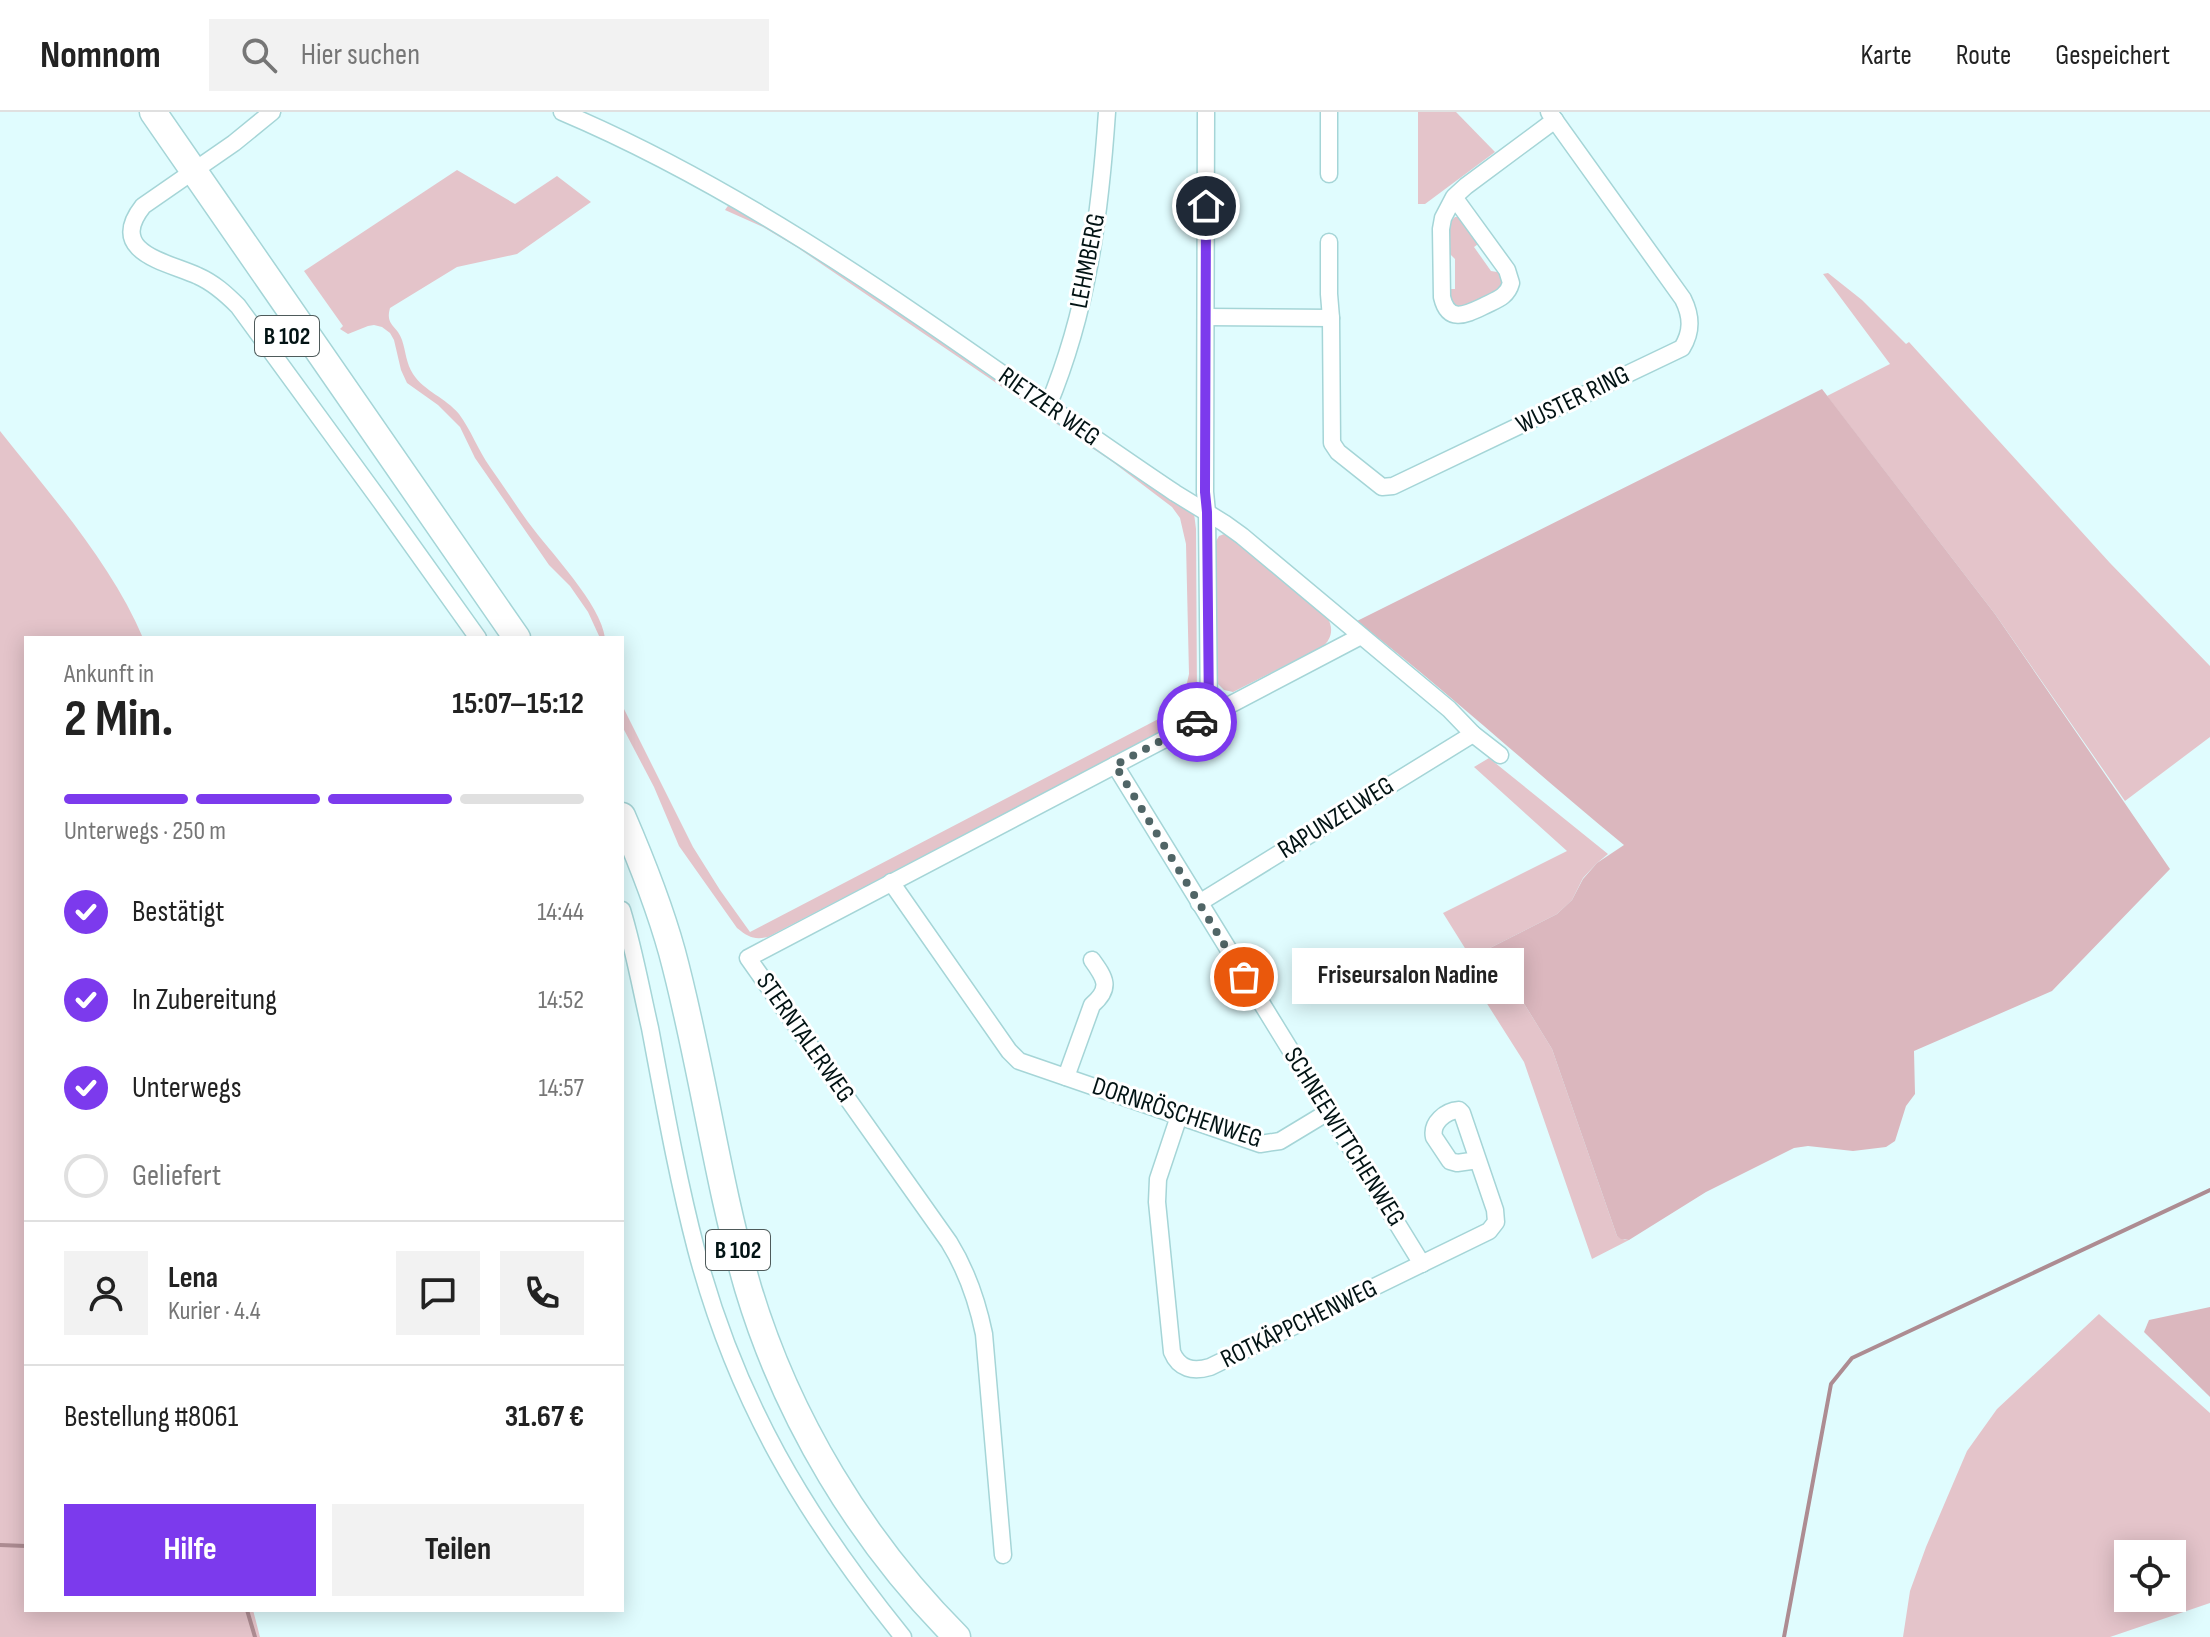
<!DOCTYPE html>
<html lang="de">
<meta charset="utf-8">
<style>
:root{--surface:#fff;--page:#f2f2f2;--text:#222;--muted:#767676;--line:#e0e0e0;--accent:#7c3aed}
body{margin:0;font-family:"Sofia Sans Condensed",sans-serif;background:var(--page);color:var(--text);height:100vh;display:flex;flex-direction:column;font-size:30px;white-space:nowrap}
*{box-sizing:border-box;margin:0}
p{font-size:26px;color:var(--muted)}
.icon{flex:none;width:44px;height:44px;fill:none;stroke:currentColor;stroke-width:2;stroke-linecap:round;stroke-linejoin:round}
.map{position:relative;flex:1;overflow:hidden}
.side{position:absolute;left:24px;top:524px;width:600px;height:976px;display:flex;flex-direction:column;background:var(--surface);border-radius:0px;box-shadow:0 4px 20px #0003}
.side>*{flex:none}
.fabs{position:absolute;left:2114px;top:1428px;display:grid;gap:16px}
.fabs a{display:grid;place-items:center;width:72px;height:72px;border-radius:0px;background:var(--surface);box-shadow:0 4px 20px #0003;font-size:40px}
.pin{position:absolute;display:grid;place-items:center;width:68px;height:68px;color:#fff;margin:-34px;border:4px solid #fff;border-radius:50%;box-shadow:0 2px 8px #0007}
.courier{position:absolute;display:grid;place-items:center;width:80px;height:80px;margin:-40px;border:6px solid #7c3aed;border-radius:50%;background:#fff;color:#222;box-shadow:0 2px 10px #0007}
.bubble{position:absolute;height:56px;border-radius:0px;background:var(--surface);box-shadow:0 4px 20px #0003;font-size:26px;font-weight:700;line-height:56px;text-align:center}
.headline em{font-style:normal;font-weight:700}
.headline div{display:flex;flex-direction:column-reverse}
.headline{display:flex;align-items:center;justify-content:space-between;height:136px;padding:0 40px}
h1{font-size:52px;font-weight:700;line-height:60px}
.bar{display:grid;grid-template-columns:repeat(4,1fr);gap:12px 8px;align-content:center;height:96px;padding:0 40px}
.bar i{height:10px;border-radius:6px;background:var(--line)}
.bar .on{background:var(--accent)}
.bar p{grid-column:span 4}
.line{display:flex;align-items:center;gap:20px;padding:0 40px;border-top:2px solid var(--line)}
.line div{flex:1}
.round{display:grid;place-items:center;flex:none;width:84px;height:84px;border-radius:0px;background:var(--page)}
ol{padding:0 40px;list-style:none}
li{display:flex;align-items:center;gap:24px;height:88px}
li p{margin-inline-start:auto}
li .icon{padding:8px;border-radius:50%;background:var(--accent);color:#fff;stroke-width:4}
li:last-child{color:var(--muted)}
li i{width:44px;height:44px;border:4px solid var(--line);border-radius:50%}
.primary-button{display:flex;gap:16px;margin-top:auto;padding:16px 40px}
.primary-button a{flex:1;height:92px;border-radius:0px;background:var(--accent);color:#fff;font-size:32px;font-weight:700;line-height:92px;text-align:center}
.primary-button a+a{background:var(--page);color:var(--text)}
header{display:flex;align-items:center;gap:48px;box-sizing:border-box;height:112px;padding:0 40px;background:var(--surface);border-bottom:2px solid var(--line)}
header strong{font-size:38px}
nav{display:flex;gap:44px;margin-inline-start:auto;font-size:28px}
.search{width:560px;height:72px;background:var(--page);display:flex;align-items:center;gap:20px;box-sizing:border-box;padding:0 28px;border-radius:0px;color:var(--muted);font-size:30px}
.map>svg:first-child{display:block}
</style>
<header>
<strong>Nomnom</strong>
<div class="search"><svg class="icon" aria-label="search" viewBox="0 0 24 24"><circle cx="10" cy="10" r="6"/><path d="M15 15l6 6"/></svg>Hier suchen</div>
<nav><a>Karte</a><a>Route</a><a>Gespeichert</a></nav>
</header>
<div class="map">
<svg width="2210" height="1525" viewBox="0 0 2210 1525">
<rect width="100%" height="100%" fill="#e0fcfe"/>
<g fill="#e4c4ca" fill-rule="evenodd">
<path d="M1418,0h38l39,40 -70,52h-7z"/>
<path d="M457,58l58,34 42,-28 34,26 -74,52 -60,13 -67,41c-5,18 7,17 12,32 4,12 4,23 11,34 11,17 33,24 46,40 12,16 19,36 31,53 13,18 25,37 38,55 22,30 73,82 77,116h-5l-12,-26 -18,-26 -21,-21 -74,-107 -15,-31 -22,-22 -31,-22 -6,-13 -7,-30 -4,-7 -8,-6 -8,-2 -6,1 -20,8 -8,-5 3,-3 -39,-55z"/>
<path d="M730,91l61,35 403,275 2,16 1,170 -3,11 -12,11 -414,216c-14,3 -20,0 -31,-9l-58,-82 -25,-59 -32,-61v-21l71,142 27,43 30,42 418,-218 16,-18 5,-22 -3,-130 -6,-26 -8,-11 -58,-44 -316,-215 -35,-21 -38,-17z"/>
<path d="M1455,105h5l21,25 -7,5 17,24 12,2v16l-42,20 -11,-5 -4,-15h9v-30l-8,-8v-26z"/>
<path d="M1828,161l34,27 44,44 3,-2 201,221 100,103v71l-85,64 -130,-187 -168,-218 63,-32 -67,-90z"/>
<path d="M0,319c50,63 112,133 143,207h-117v972h227l7,27h-260z"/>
<path d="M1227,421l100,84c7,11 5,22 -5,30l-89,45 -9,-2 -8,-8 -1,-139 4,-7z"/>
<path d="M1489,646l119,96 -11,9 -14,15 -11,22 -15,14 -67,34 62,101 65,187 8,4h4l-37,19 -68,-197 -45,-71 9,-6 -45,-72 124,-62 -93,-84z"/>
<path d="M2099,1202l111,99v190l-100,34h-207l7,-46 16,-44 41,-96 30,-42zM2128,1442h44v44h-44z"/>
</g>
<g fill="#dbb7be">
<path d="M1822,277l173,225 175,255 -118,122 -138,60 1,43 -9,12 -11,35 -9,6 -33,4 -45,-5 -14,2 -88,44 -77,48 -8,-1 -4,-3 -65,-187 -62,-101 67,-34 15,-14 11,-21 14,-16 27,-18c-90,-74 -175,-152 -267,-224z"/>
<path d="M2210,1195v90l-66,-65 5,-12z"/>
</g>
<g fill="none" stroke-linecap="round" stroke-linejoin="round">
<g stroke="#ad8c92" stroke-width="4">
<path d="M0,1433l26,1"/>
<path d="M247,1498l8,27"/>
<path d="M1784,1525l47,-253 21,-26 358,-168"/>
</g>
<defs>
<g id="minor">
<path d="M272,0l-38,31 -91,63c-37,47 25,56 55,70 16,7 28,18 40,30l143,196 97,136"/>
<path d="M562,0c222,94 414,248 613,381l49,30 18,13 207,173 24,25 27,21"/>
<path d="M1206,0l-1,380 2,20 2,204"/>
<path d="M1329,62v-62"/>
<path d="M1454,85l-11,21 -2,11 1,68c6,26 23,18 40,10 13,-7 25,-9 29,-24l-4,-13 -53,-73 12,-11 89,-66"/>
<path d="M1206,205l125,1 -2,-24v-52"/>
<path d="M1331,206l1,125 6,9 44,35 11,-1 289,-138c10,-16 10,-31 1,-49l-134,-187"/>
<path d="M1048,294c40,-96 52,-191 59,-294"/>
<path d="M1115,653l307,499"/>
<path d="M891,770l118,169 10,10 241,83 20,-3 48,-29"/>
<path d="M1199,791l274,-169"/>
<path d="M622,798c12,39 19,79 28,118 14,74 27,148 46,221 40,152 109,267 207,388"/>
<path d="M1066,965l26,-72c20,-17 13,-27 0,-45"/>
<path d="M1179,1004l-21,63 -1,23 15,150c7,17 21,20 38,15l279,-136 7,-9 -1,-12 -33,-97 -3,-3c-14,1 -28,13 -25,27l16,24 7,2 21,-3"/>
<path d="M1003,1443l-19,-221c-7,-34 -17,-63 -35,-92l-201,-284 613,-322"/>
</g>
<g id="primary">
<path d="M153,0l364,526"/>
<path d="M622,704c19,44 37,89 50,136 30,111 44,225 76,336 39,130 113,253 209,349"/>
</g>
</defs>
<use href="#minor" stroke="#a5d5d7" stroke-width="19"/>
<use href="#primary" stroke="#a5d5d7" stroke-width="29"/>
<use href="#minor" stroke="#fff" stroke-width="16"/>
<use href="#primary" stroke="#fff" stroke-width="26"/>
</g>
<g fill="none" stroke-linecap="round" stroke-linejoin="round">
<path stroke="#506566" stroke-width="8" stroke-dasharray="0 14.4" d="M1197,610l-82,43 129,212"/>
<path stroke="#7c3aed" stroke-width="10" d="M1197,610l12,-6 -2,-204 -2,-20 1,-286"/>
</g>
<g text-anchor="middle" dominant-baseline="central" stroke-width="6" stroke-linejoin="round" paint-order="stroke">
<g fill="#fff" stroke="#4e5a5a" stroke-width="2">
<rect x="255" y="204" width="64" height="40" rx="6"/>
<rect x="706" y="1118" width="64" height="40" rx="6"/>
</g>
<g font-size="24" font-weight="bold" fill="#021314">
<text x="287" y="224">B 102</text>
<text x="738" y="1138">B 102</text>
</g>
<g font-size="26" fill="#021314" stroke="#fff">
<text transform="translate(1088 149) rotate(-79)">LEHMBERG</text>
<text transform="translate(1573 288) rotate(-26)">WUSTER RING</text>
<text transform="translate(1049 295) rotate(35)">RIETZER WEG</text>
<text transform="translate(1336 706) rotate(-32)">RAPUNZELWEG</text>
<text transform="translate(805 926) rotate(55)">STERNTALERWEG</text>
<text transform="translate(1177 1001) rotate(18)">DORNRÖSCHENWEG</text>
<text transform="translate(1344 1025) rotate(58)">SCHNEEWITTCHENWEG</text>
<text transform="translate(1299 1212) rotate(-26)">ROTKÄPPCHENWEG</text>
</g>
</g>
</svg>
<div class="fabs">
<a><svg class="icon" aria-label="locate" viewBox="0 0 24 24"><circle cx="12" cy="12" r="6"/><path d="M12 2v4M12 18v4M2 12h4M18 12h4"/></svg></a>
</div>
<div class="pin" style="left:1244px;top:865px;background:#ea580c"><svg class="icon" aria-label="bag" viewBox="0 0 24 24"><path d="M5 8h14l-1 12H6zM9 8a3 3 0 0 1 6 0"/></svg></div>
<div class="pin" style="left:1206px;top:94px;background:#1f2937"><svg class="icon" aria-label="home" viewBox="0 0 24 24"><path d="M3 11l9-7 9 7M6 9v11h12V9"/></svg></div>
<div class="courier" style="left:1197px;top:610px"><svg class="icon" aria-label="car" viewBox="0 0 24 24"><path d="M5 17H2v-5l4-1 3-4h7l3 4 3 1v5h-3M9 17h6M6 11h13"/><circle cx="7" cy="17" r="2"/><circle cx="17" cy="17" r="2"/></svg></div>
<div class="bubble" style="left:1292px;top:836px;width:232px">Friseursalon Nadine</div>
<section class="side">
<div class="headline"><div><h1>2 Min.</h1><p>Ankunft in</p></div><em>15:07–15:12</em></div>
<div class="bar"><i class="on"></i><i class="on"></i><i class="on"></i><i></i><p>Unterwegs · 250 m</p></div>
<ol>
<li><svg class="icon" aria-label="check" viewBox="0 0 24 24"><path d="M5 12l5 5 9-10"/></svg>Bestätigt<p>14:44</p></li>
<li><svg class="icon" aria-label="check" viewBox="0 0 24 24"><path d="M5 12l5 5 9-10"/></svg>In Zubereitung<p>14:52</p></li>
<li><svg class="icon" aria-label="check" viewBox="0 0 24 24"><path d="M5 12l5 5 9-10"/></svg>Unterwegs<p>14:57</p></li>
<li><i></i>Geliefert</li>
</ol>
<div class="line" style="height:144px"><a class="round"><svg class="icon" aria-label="person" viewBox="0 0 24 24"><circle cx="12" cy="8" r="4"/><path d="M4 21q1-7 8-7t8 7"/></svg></a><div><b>Lena</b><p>Kurier · 4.4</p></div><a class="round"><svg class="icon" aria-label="chat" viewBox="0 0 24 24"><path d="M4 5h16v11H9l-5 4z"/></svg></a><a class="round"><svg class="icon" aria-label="phone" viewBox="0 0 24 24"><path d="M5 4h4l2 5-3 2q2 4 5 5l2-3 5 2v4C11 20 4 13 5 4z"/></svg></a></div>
<div class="line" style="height:104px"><div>Bestellung #8061</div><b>31.67 €</b></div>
<div class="primary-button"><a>Hilfe</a><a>Teilen</a></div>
</section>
</div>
